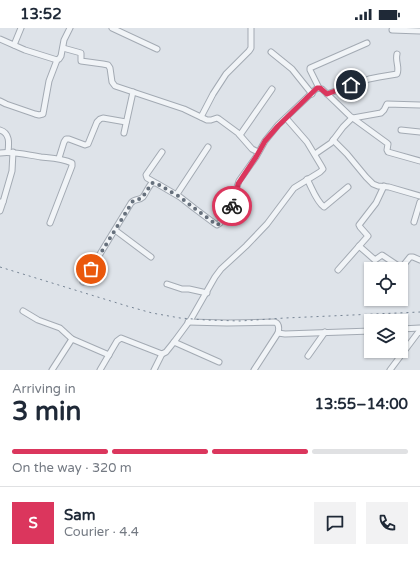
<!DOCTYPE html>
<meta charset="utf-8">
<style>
:root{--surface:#fff;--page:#f2f2f3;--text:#1f2937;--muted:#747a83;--line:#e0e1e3;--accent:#db365d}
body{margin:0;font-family:"Varela Round",sans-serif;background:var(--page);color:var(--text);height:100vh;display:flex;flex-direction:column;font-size:15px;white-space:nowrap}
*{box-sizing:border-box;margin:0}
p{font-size:13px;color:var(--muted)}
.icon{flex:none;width:22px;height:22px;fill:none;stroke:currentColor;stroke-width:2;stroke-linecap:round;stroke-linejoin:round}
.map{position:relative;height:342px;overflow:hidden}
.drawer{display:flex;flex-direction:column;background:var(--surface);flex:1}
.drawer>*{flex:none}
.controls{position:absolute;left:364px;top:234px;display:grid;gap:8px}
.controls a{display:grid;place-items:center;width:44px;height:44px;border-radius:0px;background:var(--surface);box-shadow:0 1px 3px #0004;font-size:20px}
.pin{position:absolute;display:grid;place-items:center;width:34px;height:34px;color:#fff;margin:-17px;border:2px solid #fff;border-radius:50%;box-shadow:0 1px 4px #0007}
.courier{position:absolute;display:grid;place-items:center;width:40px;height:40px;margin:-20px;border:3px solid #db365d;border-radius:50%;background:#fff;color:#222;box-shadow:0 1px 5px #0007}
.overview em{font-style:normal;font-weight:700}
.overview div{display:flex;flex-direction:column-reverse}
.overview{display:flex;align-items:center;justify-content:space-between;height:68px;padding:0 12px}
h1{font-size:26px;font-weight:700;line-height:30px}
.bar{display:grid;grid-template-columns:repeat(4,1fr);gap:6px 4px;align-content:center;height:48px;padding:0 12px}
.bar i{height:5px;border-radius:3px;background:var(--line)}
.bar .current{background:var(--accent)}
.bar p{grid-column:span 4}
.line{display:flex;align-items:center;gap:10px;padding:0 12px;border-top:1px solid var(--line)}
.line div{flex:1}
.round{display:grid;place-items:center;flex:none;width:42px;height:42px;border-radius:0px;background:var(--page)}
.status{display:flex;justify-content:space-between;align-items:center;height:28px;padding:0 20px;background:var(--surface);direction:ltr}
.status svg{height:11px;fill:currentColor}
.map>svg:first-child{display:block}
</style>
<div class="status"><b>13:52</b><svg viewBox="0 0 49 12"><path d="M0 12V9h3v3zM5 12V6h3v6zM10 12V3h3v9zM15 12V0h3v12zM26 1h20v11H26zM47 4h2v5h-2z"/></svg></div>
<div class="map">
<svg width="420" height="342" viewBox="0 0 420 342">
<rect width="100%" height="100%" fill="#dee3e9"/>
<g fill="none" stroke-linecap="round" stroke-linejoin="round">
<defs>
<g id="minor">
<path d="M112,0l45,21"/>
<path d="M392,2l28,1"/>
<path d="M0,11l25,11 32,10"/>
<path d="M14,17l7,-17"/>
<path d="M63,20l18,5v8l22,3 5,1 2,3 2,14 3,4 69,23 23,11h4l6,-2 2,1 19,14 14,16 6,3"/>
<path d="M271,24l21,17 20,25"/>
<path d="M319,60l-9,-18v-2l57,-25"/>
<path d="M327,66l42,-15 10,-2 18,-3c3,-6 -2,-13 0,-20"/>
<path d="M0,73l6,3 29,10 4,1 4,-1 6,-33 8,-21 2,-1 2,-3 3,-16 6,-12"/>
<path d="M201,89l12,-23 13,-20 23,-23 2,-3v-20"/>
<path d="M0,102c10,3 9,13 8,22"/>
<path d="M401,102l19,2"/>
<path d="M124,105l9,-41"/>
<path d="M240,107l32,-46"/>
<path d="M333,112l14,14 19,23 7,7 5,2 11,1 31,9"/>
<path d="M0,125c14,-2 27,2 41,4 11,1 21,1 31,6v3l-22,57"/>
<path d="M315,126l16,-11 12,-16 8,-8 2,-1 28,-5 3,-3 3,-6 33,1"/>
<path d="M59,130l5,-16 2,-3h3l16,6 3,-1 9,-22 3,-3 3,-1 23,4"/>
<path d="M307,151c5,9 9,22 17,28l24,-20"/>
<path d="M154,154l-7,-4 -1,-3 16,-23"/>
<path d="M177,166l31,-47"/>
<path d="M0,174h3l9,-31 1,-19"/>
<path d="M0,183l3,-9"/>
<path d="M414,194l6,-20"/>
<path d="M115,202l36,27"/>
<path d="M359,218l16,14 7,-5 18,12h2l8,-10h3l7,3"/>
<path d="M338,242l30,-34 -8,-9 -1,-2 17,-22 8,-17"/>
<path d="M83,254l48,-79c4,-5 8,-2 12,-6 3,-4 5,-10 9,-14h4l24,14 14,11 20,15 3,2 3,-2 14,-21 3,-15 2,-6 17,-24 9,-16 13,-16 39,-37h2l3,1 28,27 37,27 1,1 -1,6 1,2 32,9"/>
<path d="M167,256l15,5h7l18,4"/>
<path d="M23,283l15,9 22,8 12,11 37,16"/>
<path d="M188,294l39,1 48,-1c5,2 4,7 3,11l-24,37"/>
<path d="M401,301l19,-1"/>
<path d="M278,305l7,1 86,-3"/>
<path d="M174,314l17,-23 24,-42 6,-8 25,-23 21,-22 27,-36 26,-16 3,-3 -1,-2 -15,-25 -21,-24"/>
<path d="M308,328l17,-24"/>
<path d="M52,342l20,-31"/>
<path d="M100,342l17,-29 4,-3 41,16 4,-2 8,-10 45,20"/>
<path d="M154,342l8,-16"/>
<path d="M390,342l30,-40"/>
</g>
</defs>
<use href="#minor" stroke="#a3aab3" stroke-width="7"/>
<use href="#minor" stroke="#f1f4f7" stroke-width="5"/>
<path stroke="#768494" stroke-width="1" stroke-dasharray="2 4" stroke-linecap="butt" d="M0,239l127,39 25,7 28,5 26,2 34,1 45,-3 135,-6"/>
</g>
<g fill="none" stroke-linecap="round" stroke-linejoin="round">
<path stroke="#66707c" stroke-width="4" stroke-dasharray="0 7.2" d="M91,241l42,-68 9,-3 10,-15h4l24,14 14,11 23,17 3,-2 12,-17"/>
<path stroke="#db365d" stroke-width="5" d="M232,178l3,-7 3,-15 18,-27 9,-16 13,-15 39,-38h3l7,6 24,-9"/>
</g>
</svg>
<div class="controls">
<a><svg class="icon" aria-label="locate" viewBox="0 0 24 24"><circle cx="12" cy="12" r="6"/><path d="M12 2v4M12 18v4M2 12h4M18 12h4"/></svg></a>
<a><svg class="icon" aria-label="layers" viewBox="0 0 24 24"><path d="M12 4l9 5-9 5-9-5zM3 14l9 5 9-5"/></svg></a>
</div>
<div class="pin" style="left:91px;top:241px;background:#ea580c"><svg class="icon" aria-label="bag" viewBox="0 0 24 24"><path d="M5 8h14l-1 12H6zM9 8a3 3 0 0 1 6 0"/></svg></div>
<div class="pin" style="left:351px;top:57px;background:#1f2937"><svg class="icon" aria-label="home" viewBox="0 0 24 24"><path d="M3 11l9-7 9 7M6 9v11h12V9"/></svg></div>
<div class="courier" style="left:232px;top:178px"><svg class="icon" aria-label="bike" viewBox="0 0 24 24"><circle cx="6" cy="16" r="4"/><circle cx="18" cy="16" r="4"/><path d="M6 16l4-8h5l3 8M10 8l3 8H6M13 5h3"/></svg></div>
</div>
<section class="drawer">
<div class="overview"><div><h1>3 min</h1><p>Arriving in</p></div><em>13:55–14:00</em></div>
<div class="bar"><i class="current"></i><i class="current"></i><i class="current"></i><i></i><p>On the way · 320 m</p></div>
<div class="line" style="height:72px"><b class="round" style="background:var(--accent);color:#fff">S</b><div><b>Sam</b><p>Courier · 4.4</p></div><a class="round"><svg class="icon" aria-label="chat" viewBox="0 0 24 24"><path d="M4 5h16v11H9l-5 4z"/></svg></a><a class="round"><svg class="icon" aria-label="phone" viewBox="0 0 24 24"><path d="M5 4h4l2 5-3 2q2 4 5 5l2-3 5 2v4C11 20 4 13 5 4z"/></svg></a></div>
</section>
